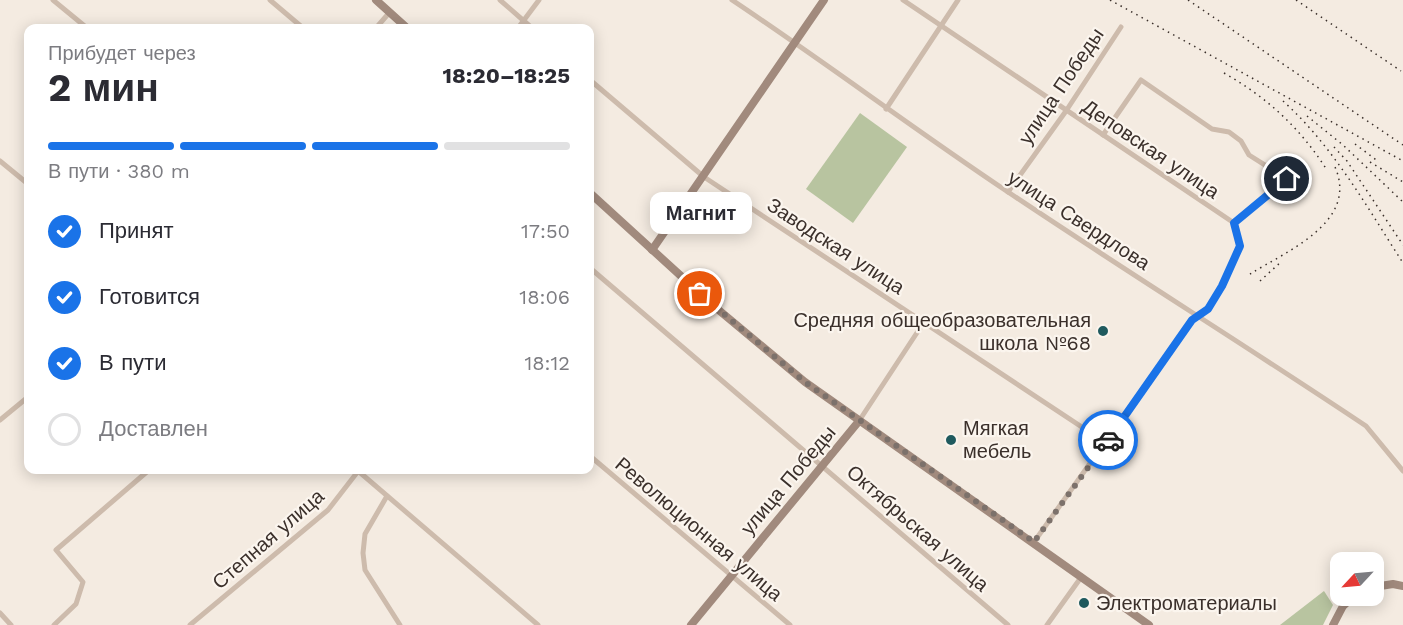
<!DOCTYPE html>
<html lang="ru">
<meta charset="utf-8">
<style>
:root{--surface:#fff;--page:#f2f2f3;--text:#2b2b33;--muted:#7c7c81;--line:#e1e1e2;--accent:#1a73e8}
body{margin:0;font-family:"Work Sans",sans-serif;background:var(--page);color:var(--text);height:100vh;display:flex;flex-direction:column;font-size:22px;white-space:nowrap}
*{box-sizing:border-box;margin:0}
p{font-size:20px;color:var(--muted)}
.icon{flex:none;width:33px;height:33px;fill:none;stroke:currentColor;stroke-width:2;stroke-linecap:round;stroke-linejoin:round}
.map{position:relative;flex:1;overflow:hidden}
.panel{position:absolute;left:24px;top:24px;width:570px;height:450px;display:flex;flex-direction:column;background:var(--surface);border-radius:12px;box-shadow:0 3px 15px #0003}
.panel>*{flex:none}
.needle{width:39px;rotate:244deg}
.controls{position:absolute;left:1330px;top:552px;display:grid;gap:12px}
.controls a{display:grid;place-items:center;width:54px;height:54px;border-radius:12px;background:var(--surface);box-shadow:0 3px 15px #0003;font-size:30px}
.pin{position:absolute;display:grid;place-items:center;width:51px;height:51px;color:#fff;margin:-26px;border:3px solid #fff;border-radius:50%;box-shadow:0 2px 6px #0007}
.courier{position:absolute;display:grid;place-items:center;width:60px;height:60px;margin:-30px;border:4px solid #1a73e8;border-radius:50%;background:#fff;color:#222;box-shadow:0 2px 8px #0007}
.bubble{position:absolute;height:42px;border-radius:12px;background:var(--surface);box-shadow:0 3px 15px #0003;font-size:20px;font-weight:700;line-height:42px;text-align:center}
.summary em{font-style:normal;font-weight:700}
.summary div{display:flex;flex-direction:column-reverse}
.summary{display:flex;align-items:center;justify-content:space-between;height:102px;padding:0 24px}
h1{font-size:39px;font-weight:700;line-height:45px}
.bar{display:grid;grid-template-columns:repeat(4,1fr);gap:9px 6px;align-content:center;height:72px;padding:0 24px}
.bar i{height:8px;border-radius:4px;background:var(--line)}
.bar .selected{background:var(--accent)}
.bar p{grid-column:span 4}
ol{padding:0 24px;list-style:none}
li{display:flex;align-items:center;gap:18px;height:66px}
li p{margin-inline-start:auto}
li .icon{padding:6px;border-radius:50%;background:var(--accent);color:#fff;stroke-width:4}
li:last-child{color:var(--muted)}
li i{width:33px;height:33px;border:3px solid var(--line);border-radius:50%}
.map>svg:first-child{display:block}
</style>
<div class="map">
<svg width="1403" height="625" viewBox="0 0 1403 625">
<rect width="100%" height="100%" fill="#f4ebe1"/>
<g fill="#b8c4a0">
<path d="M860,113l47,34 -54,76 -47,-34z"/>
<path d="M1324,591l9,14 -10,20h-43z"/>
</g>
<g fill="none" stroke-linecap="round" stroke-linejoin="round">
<g stroke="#cdbbac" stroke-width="5">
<path d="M53,0l34,28"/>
<path d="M270,0l33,28"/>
<path d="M500,0l32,28"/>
<path d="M732,0c93,62 183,130 276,192 119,80 240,155 358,234l37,45"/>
<path d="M903,0l331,223"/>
<path d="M376,28l13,-15"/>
<path d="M518,28l21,-28"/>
<path d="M590,80l114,97 402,266"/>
<path d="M886,109l72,-109"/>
<path d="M0,161l28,23"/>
<path d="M1008,192l58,-81 55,-84"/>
<path d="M590,268l418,357"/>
<path d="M0,420l28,-23"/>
<path d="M859,421l65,-99"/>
<path d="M590,456l200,169"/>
<path d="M357,470l181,155"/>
<path d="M387,496l-22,38 -2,19 2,17 35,55"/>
<path d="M1034,542l158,-222 15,-11 15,-23 18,-40 -6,-23 53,-44 -38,-24 -8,-14 -12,-9 -17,-3 -71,-49 -38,55"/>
<path d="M0,613l11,12"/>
<path d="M54,625l22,-21 7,-22 -27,-32 93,-80"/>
<path d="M190,625l138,-115 31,-40"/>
<path d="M1047,625l35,-49"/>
</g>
<g stroke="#a18a7d" stroke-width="8">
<path d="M376,0l31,28"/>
<path d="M590,193l125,114 90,75 344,243"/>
<path d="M652,250l172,-250"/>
<path d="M1374,587l19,-3 10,2"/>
<path d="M691,625l168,-204"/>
<path d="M1333,625l10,-19 11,-10"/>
</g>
<g stroke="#3b302b" stroke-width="1.5" stroke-dasharray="1.5 4.5" stroke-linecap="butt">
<path d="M1110,0l293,161"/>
<path d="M1188,0l215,145"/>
<path d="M1296,0l105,71"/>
<path d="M1224,73c44,25 76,55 103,97"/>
<path d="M1283,101c50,45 84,106 120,162"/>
<path d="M1307,116l36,29 60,57"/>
<path d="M1355,144l24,18"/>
<path d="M1334,147l13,14 56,84"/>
<path d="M1370,162l33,20"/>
<path d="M1250,274c37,-23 109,-52 85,-107"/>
<path d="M1260,281l22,-20"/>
</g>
</g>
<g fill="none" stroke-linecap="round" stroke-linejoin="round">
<path stroke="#7c716b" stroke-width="6" stroke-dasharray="0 10.8" d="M700,294l105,88 229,160 74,-102"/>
<path stroke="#1a73e8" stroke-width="8" d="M1108,440l84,-120 16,-11 14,-23 18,-40 -6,-23 53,-44"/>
</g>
<g fill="#1f5a5e" stroke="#fbf5ee" stroke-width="2">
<circle cx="1103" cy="331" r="6"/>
<circle cx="951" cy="440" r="6"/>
<circle cx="1084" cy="603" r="6"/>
</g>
<g text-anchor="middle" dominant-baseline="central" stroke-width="4.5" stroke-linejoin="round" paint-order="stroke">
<g font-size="20" fill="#3b302b" stroke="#fbf5ee">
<text transform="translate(1061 86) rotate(-56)">улица Победы</text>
<text transform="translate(1151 149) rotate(34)">Деповская улица</text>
<text transform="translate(1079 220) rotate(33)">улица Свердлова</text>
<text transform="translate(836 246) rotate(33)">Заводская улица</text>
<text transform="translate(788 480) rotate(-50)">улица Победы</text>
<text transform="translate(918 528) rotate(41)">Октябрьская улица</text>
<text transform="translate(699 529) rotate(40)">Революционная улица</text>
<text transform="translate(268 539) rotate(-41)">Степная улица</text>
</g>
<g font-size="20" fill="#3b302b" stroke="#fbf5ee" text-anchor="start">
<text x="1091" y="320" text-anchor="end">Средняя общеобразовательная<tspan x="1091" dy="23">школа №68</tspan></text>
<text x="963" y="428">Мягкая<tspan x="963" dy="23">мебель</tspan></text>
<text x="1096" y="603">Электроматериалы</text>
</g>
</g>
</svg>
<div class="controls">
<a><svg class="needle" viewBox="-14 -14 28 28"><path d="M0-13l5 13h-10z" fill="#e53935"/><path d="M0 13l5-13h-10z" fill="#7c7c81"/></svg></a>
</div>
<div class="pin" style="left:700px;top:294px;background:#ea580c"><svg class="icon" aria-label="bag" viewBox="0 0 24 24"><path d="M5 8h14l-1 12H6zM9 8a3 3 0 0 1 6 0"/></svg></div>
<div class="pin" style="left:1287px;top:179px;background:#1f2937"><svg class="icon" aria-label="home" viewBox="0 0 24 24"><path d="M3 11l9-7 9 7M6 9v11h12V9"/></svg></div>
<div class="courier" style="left:1108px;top:440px"><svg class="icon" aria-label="car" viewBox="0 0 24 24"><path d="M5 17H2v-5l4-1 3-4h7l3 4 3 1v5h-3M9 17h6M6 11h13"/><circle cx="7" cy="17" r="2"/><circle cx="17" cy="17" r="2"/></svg></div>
<div class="bubble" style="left:650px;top:192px;width:102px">Магнит</div>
<section class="panel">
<div class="summary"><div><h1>2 мин</h1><p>Прибудет через</p></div><em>18:20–18:25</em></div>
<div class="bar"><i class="selected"></i><i class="selected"></i><i class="selected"></i><i></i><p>В пути · 380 m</p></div>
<ol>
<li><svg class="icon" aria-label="check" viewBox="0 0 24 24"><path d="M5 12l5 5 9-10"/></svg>Принят<p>17:50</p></li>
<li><svg class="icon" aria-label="check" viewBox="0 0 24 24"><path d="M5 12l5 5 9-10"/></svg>Готовится<p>18:06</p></li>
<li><svg class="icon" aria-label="check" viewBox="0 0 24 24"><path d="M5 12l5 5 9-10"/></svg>В пути<p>18:12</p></li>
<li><i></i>Доставлен</li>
</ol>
</section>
</div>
